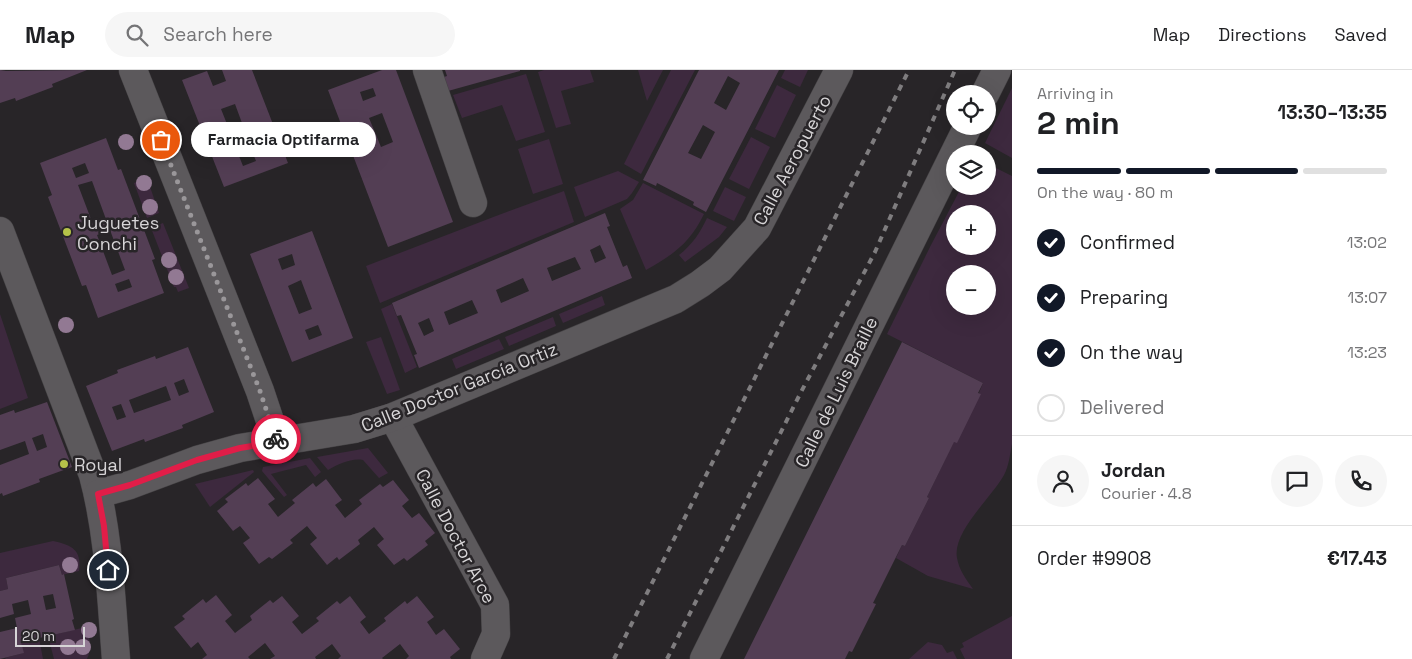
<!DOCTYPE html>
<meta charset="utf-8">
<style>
:root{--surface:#fff;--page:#f6f6f6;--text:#202124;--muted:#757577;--line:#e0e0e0;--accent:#111827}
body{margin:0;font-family:"Space Grotesk",sans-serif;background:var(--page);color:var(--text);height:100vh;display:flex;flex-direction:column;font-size:19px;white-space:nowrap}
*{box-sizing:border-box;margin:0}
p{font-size:16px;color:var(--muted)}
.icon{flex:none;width:28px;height:28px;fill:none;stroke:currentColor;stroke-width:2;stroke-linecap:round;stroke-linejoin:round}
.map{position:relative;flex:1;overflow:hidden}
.drawer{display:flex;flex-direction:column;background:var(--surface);width:400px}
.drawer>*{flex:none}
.tools{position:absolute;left:946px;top:15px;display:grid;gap:10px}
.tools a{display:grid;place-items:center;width:50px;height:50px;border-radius:50%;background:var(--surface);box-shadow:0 5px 20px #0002;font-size:25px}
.scale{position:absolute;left:15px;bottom:12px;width:70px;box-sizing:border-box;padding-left:5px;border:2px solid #d7d5d7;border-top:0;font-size:14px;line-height:18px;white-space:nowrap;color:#d7d5d7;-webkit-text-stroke:4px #282528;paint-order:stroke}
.pin{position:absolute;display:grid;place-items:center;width:42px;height:42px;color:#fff;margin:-21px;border:2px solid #fff;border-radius:50%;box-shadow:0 1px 5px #0007}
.courier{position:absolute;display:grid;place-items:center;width:50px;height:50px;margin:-25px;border:4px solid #e11d48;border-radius:50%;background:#fff;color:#222;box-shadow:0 1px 6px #0007}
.bubble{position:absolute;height:35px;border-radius:18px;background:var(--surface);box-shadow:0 5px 20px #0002;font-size:16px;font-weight:800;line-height:35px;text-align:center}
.head em{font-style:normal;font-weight:800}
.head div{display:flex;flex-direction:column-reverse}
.head{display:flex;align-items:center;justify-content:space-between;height:85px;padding:0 25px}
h1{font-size:32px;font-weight:800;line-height:38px}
.bar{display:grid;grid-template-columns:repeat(4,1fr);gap:8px 5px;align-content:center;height:60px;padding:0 25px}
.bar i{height:6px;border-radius:4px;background:var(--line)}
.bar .selected{background:var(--accent)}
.bar p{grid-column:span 4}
.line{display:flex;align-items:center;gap:12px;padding:0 25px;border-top:1px solid var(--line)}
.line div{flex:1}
.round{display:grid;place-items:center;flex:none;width:52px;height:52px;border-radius:26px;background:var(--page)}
ol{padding:0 25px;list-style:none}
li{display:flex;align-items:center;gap:15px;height:55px}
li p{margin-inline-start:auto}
li .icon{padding:5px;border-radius:50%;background:var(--accent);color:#fff;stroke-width:4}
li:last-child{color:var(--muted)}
li i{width:28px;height:28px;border:2px solid var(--line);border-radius:50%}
header{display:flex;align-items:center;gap:30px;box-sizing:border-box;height:70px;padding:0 25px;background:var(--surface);border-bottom:1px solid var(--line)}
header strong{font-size:24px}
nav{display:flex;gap:28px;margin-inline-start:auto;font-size:18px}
.search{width:350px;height:45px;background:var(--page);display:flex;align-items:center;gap:12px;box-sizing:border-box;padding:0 18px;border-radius:28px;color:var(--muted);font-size:19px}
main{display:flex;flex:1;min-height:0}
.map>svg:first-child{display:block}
</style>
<header>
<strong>Map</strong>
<div class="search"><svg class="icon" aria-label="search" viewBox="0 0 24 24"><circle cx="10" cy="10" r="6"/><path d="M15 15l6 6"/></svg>Search here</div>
<nav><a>Map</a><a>Directions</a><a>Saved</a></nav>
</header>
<main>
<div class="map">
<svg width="1012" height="589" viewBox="0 0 1012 589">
<rect width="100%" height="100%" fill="#282528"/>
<g fill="#3d293e" fill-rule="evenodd">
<path d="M544,0h46l4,12 -33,9 10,33 -15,4 -18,-56z"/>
<path d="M638,0h25l-16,31z"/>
<path d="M671,0h24l-54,104 -17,-10z"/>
<path d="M785,0h23l-8,17 -19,-9z"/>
<path d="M526,4l19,58 -29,9 -14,-36 -40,13 -9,-23z"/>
<path d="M777,15l19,10 -21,43 -20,-9z"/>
<path d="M1012,18v70l-27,-15z"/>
<path d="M751,67l19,10 -21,42 -20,-10z"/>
<path d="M549,69l14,45 -30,10 -15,-45z"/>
<path d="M988,94l24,12v268c-2,10 -3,22 -8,31 -12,22 -52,57 -47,83 2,12 9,21 16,31l-45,-13 -32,-18 6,-13 3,1 24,-48 -2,-1 27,-56 26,-47 -1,-1 4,-10 -96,-49 44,-89 31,-59h26zM955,144h33v32h-33zM955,204h33v32h-33z"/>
<path d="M618,101l21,11 -7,11 -5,6 -42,18 -11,-30z"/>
<path d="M147,108l12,35 -12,5 -13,-35z"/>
<path d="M643,113l61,31c-14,29 -31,41 -58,56l-26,-61 13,-9z"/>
<path d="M725,117l21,10 -12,24 -21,-10z"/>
<path d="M564,121l10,31 -194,81 -14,-37 130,-50z"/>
<path d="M707,148l20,9 -8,10 -34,25 -6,-7c13,-10 21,-22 28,-37z"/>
<path d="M163,153l26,65 -11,4 -2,-5h-2l-23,-59z"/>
<path d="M602,226l3,9 -42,18 -4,-9z"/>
<path d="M392,234l25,63 -12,6 -24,-64z"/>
<path d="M0,244l28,84 -28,11z"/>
<path d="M553,247l3,9 -47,20 -4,-9z"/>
<path d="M381,267l19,53 -13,4 -21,-52z"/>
<path d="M499,269l5,10 -48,20 -4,-10z"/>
<path d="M368,378l20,25 -9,5 -16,-18c-12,-2 -24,4 -35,10l-11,-13z"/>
<path d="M310,388l11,14 -6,5 -9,-12 -35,9 16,21 -3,2 -22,-26 1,-4z"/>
<path d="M253,400l1,2 -44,35 -15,-23z"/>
<path d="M53,471c19,4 29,9 26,30l-17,4 -3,-10 -53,13 2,11 -8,2v-38z"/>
<path d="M1012,546v43h-47l-5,-10 4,-2 -2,-4z"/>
<path d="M86,557c4,11 6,21 1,32h-33l-6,-23z"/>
<path d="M39,568l4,21h-37l-1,-1 18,-5 -2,-11z"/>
<path d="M928,572l14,3 5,8 6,-2 4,8h-48z"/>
</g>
<g fill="#533e54" fill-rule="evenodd">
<path d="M0,0l6,1 81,-1 -35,14 1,3 -37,14 -1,-3 -15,5z"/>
<path d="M222,0h30l36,93 -64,24 -42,-107 25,-9 6,15 13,-5zM235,34l11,30 -13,5 -12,-30zM252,81l4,10 -13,5 -4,-10z"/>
<path d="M382,0h14l57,152 -65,25 -60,-157zM373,18l3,8 -13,5 -3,-9zM382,43l11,29 -12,5 -12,-29z"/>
<path d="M445,0h75v1l-72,20 -4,-14 3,-1z"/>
<path d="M699,0h80l-73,142 -13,-7 1,-3 -37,-19 -1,3 -13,-6zM728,6l12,7 -14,27 -12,-7zM703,55l12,7 -14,27 -13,-6z"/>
<path d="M106,68l12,32 3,-1 34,90 -3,1 12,33 -66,25 -12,-33 -4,1 -34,-89 4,-2 -12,-32zM85,93l4,10 -13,5 -4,-10zM92,111l15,41 -13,5 -16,-42zM110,160l15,40 -13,5 -15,-40zM129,209l3,8 -14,5 -3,-8z"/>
<path d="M605,143l5,13 -3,1 16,40 4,-2 5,13 -213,90 -5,-13 3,-1 -16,-39 -4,1 -5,-13zM600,175l6,13 -11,5 -5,-13zM575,187l6,12 -29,12 -5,-13zM523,208l6,13 -28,12 -5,-13zM472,230l6,13 -29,12 -5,-13zM429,248l5,13 -10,5 -6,-13z"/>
<path d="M312,161l41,107 -61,24 -42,-108zM292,184l3,11 -13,5 -4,-11zM301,210l11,29 -13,5 -11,-28zM318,255l4,10 -13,5 -4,-10z"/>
<path d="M902,272l81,41 -5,10 3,1 -24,49 -3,-1 -27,55 2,1 -24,48 -3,-1 -29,58 3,1 -24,48 -3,-1 -4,8h-101z"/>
<path d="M188,277l26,65 -32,13 1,3 -38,14 -1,-3 -32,12 -26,-65 32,-13 -1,-3 30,-11 8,-3 1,3zM184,309l5,13 -10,4 -5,-13zM166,316l5,14 -37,13 -5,-13zM121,334l5,13 -9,3 -5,-13z"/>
<path d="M47,332l25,65 -33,12 1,3 -37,14 -1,-3 -2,1v-29l29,-11 -4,-13 -25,9v-35l14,-5 1,3zM43,364l4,13 -10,4 -5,-13z"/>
<path d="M258,408l17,21 -7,5 10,13 17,-14 -3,-3 21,-17 3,4 10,-8 16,21 -7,5 10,13 17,-14 -3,-4 21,-16 3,3 10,-7 16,20 -7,6 10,12 7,-5 16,20 -10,8 3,4 -21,16 -3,-3 -10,7 -17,-20 7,-6 -10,-12 -16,13 2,4 -21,16 -2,-3 -10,8 -17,-21 7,-6 -10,-12 -17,14 3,3 -21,16 -3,-2 -10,7 -16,-21 7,-5 -10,-12 -7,5 -16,-20 11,-9 -3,-3 21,-16 2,3z"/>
<path d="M59,495l3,10 2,-1 10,45 -2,1 3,10 -54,12 3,11 -24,6v-27l17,-4 -2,-10 16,-4 -3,-14 -16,4 2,10 -14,4v-27l8,-2 -2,-11zM53,524l3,14 -10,2 -3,-14z"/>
<path d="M216,525l16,20 -7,6 10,12 17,-13 -2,-4 20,-16 3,3 9,-7 17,20 -7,6 10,12 17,-13 -3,-3 21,-17 3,3 10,-8 16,21 -6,5 9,12 17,-13 -2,-3 21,-17 2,3 10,-8 17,21 -7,5 9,13 8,-6 16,20 -10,8 1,2h-45l3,-3 -9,-12 -18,14 1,1h-45l3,-3 -9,-12 -17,13 1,2h-46l5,-3 -10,-13 -17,14 2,2h-48l5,-4 -9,-13 -7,6 -17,-21 11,-8 -3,-3 21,-17 3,4z"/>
</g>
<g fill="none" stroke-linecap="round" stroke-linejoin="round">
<defs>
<g id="street">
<path d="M133,0l127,321 17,51"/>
<path d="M427,0l46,133"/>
<path d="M985,24l12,-24"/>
<path d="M0,161l93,244c16,59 18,123 23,184"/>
<path d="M393,347l102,188 1,29 -11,25"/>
<path d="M98,424l32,-9 67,-25 43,-12 114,-19 39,-12 283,-118 24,-15 20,-15 37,-41 82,-158"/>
<path d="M704,589l264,-533"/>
</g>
</defs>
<use href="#street" stroke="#444244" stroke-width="29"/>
<use href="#street" stroke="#5c595c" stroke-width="28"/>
<g stroke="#7f7d7f" stroke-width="4" stroke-dasharray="6 6" stroke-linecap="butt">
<path d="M614,589l295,-589"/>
<path d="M667,589l133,-265 75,-142 80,-182"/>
</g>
</g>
<g fill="#927993">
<circle cx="126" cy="72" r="8"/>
<circle cx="144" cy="113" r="8"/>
<circle cx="150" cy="137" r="8"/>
<circle cx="169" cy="190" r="8"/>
<circle cx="176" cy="207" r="8"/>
<circle cx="66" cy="255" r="8"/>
<circle cx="70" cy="495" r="8"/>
<circle cx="89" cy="560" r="8"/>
<circle cx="68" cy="577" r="8"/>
<circle cx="83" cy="577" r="8"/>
</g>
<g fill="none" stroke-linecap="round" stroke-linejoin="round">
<path stroke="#9a979a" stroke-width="5" stroke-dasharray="0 9" d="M161,70l99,251 16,48"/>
<path stroke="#e11d48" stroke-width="6" d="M108,500l-4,-44 -6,-32 32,-9 67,-25 43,-12 37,-6 -1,-3"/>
</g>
<g fill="#b5c249" stroke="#282528" stroke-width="2">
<circle cx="67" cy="162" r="5"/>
<circle cx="64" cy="394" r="5"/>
</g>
<g text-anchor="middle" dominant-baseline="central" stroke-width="5" stroke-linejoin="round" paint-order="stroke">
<g font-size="18" fill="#d7d5d7" stroke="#282528">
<text transform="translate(792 90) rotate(-62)">Calle Aeropuerto</text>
<text transform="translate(459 317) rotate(-22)">Calle Doctor García Ortiz</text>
<text transform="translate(836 322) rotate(-64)">Calle de Luis Braille</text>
<text transform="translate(456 466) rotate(62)">Calle Doctor Arce</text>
</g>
<g font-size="18" fill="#d7d5d7" stroke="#282528" text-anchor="start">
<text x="77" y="152">Juguetes<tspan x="77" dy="21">Conchi</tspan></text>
<text x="74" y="394">Royal</text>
</g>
</g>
</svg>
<div class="tools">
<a><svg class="icon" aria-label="locate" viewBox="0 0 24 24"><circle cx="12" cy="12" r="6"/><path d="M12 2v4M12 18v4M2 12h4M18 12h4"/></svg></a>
<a><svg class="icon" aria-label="layers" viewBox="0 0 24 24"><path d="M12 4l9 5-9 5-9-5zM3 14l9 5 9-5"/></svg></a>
<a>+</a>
<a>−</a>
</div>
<div class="scale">20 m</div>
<div class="pin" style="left:161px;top:70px;background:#ea580c"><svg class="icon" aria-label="bag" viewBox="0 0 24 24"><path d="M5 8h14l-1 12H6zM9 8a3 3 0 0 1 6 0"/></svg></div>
<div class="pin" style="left:108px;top:500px;background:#1f2937"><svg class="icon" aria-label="home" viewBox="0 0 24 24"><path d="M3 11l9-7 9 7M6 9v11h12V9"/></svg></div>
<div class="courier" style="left:276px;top:369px"><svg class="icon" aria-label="bike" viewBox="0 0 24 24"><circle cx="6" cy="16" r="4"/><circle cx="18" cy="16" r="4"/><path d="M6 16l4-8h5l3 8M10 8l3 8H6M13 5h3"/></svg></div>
<div class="bubble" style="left:191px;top:52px;width:185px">Farmacia Optifarma</div>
</div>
<section class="drawer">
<div class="head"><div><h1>2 min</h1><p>Arriving in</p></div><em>13:30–13:35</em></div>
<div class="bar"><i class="selected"></i><i class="selected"></i><i class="selected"></i><i></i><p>On the way · 80 m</p></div>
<ol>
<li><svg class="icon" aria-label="check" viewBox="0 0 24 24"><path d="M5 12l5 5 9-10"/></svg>Confirmed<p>13:02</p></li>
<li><svg class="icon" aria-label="check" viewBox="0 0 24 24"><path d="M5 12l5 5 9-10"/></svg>Preparing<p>13:07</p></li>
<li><svg class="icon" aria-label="check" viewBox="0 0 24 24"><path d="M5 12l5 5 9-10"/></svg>On the way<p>13:23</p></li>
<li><i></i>Delivered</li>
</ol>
<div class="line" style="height:90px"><a class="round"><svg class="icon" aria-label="person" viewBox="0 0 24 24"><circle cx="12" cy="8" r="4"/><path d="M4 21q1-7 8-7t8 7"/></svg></a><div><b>Jordan</b><p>Courier · 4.8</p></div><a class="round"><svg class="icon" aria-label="chat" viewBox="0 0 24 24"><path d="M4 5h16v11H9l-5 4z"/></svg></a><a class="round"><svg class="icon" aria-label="phone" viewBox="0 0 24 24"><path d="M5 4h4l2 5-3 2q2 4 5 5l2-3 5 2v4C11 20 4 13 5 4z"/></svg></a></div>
<div class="line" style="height:65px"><div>Order #9908</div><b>€17.43</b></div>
</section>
</main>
